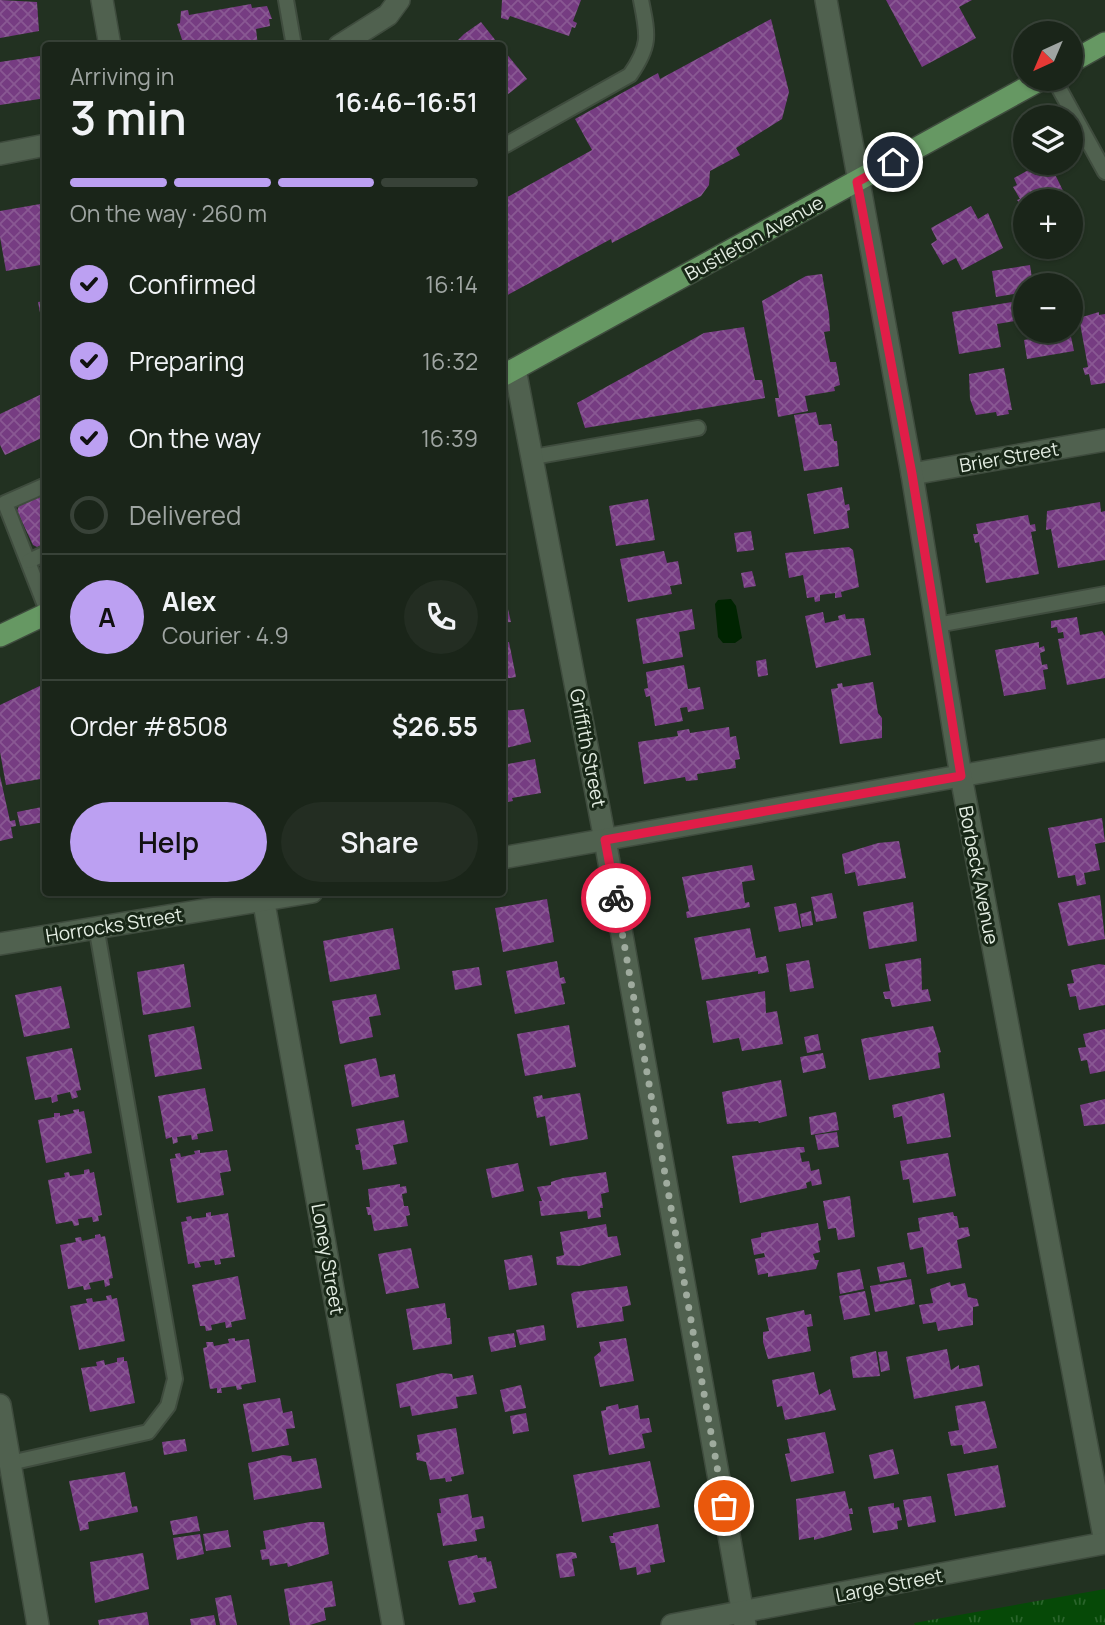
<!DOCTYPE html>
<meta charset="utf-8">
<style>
:root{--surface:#1a2519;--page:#232d22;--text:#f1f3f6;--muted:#9fa5a2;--line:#384238;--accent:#bca0f2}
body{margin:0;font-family:Manrope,sans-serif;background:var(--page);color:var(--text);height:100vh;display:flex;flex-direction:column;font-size:26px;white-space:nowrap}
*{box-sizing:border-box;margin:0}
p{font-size:23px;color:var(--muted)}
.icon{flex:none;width:38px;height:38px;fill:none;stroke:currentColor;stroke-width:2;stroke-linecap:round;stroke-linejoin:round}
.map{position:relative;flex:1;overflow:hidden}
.panel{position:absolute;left:42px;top:42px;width:464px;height:854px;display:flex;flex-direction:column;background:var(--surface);border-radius:7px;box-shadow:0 2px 5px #0004,0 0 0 2px var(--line)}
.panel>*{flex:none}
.needle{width:46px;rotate:224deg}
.buttons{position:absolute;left:1013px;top:21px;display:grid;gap:14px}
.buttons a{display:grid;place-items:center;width:70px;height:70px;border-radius:50%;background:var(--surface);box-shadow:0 2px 5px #0004,0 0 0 2px var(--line);font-size:35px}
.pin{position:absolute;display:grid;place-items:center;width:60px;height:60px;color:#fff;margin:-30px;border:4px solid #fff;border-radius:50%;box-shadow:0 2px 7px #0007}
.courier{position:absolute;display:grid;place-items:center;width:70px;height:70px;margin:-35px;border:5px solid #e11d48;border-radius:50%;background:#fff;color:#222;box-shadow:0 2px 9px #0007}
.head em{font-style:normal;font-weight:600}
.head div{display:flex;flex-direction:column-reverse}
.head{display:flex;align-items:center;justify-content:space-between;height:119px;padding:0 28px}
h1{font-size:46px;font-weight:600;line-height:52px}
.bar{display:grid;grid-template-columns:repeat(4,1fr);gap:10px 7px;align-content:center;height:84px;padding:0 28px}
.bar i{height:9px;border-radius:5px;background:var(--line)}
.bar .active{background:var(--accent)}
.bar p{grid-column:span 4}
.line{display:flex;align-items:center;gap:18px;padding:0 28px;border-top:2px solid var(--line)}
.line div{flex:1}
.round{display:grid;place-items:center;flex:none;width:74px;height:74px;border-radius:37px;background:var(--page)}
ol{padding:0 28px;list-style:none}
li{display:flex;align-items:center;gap:21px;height:77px}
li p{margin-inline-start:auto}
li .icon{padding:7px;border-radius:50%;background:var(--accent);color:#111;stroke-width:4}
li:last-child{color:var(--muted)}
li i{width:38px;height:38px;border:4px solid var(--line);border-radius:50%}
.primary-button{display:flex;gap:14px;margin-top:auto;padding:14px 28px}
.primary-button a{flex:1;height:80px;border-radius:42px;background:var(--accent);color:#111;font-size:28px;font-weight:600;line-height:80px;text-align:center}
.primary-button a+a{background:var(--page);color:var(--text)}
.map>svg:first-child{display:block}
</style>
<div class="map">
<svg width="1105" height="1625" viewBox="0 0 1105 1625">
<defs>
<pattern id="grass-tufts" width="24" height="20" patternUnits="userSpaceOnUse" patternTransform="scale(1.75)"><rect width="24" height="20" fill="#064907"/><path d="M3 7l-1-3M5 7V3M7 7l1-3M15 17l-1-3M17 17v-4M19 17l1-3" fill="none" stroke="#2a642b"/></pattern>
<pattern id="building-cross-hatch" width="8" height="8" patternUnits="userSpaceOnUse" patternTransform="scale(1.75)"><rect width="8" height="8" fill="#763c82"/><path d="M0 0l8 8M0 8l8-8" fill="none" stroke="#895893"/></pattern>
</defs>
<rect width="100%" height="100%" fill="#223121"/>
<path fill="url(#grass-tufts)" d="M1105,1589v36h-190l-1,-2z"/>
<path fill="#002401" d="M731,599l5,7 6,32 -7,5h-12l-5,-6 -3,-33 3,-4z"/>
<g fill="url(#building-cross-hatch)">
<path d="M0,0l37,2 2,29 -39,7z"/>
<path d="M502,0h79l-8,21 4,2 -2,5 -3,-1 -3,9 -59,-20 -2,4 -7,-2z"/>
<path d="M886,0h86l-13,7 17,31 -54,29z"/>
<path d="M251,4l1,4 15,-2 5,13h-3l1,7 -14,3 2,17h-74l-7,-22 3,-1 1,-12 7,-1 1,5z"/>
<path d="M771,19l18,73 -7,27 -46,29 4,7 -30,16 -1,14 -8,11 -89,47 -1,-4 -109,59v-98l90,-50 -17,-31 83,-46 2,6z"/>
<path d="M481,22l19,24h-48l12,-12z"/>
<path d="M502,48l25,31 -25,20z"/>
<path d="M46,55v43l-46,7v-43z"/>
<path d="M1051,166l17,35h-42v9l-9,-10 3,-1 -7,-12 4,-2 -3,-7 18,-10 3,7z"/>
<path d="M46,203v61l-40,7 -6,-34v-26z"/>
<path d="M971,206l7,13 10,-6 15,35 -41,22 -6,-12 -13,7 -12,-21 6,-4 -6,-12z"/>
<path d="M1030,265l3,20h-7v7l-30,5 -4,-26z"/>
<path d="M822,274l7,40 1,17 -6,1 6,30h6l4,23 -6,2 1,4 -30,5 3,15 -30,6 -3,-19h4l-17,-97 44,-25z"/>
<path d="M46,301v33h-2l-6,-32z"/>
<path d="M1018,301l3,19 -24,4 4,23 -42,7 -7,-42z"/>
<path d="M1099,312v3l6,-1v69l-14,2 -2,-11 -4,1 -2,-7 5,-1 -9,-49z"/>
<path d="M744,327l11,53h7l3,18 -180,30 -8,-25 127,-70z"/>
<path d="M1070,332l4,19 -47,8 -3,-19z"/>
<path d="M1004,368l8,42h-4l1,4 -12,2 -1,-4 -20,3 -6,-16 -1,-25z"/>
<path d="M46,392v44l-41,19 -5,-10v-31z"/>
<path d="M816,412l3,13 12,-1 3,17h3l2,25 -35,5 -10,-56z"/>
<path d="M842,487l3,18 4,-1 1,6 -3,1 2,17 -35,6 -7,-40z"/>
<path d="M46,493v50l-9,4 -4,-2 -16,-34 2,-5z"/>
<path d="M648,499l7,41 -39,6 -7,-40z"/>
<path d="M1100,502l1,10 4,-1v49l-47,8 -7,-39 -5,1 1,-19z"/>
<path d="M1028,515l2,10 5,-1 1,7 -5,1 8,42 -53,9 -7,-41 -4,1 -2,-9h5l-2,-10z"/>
<path d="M751,531l3,19 -17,2 -3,-19z"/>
<path d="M849,547l4,3 6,37 -18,5 1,5 -7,1v-5l-15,2v6l-5,1 -1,-5 -7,1 -4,-23 -14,3 -4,-25z"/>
<path d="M664,551l3,12 11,-2 4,23 -12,2 2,8 -44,8 -8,-43z"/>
<path d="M752,571l4,15 -12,2 -3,-15z"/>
<path d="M502,584l9,38 -9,1z"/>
<path d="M692,609l3,20 -16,3 4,25 -40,7 -7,-45z"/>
<path d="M823,612l2,11 14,-3 -1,-4 7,-2 1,5 18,-1 7,37 -55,13 -11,-52z"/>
<path d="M1077,617l3,18 22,-4 3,5v42l-38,7 -9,-46 6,-1 -1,-6 -5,1 -1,-6 -6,1v-7z"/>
<path d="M509,642l7,35 -14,2v-36z"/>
<path d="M1039,642v6l5,-2 1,5 -5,2 2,12 5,-1 1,5 -5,1 3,19 -42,7 -9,-46z"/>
<path d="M766,659l2,16 -10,2 -2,-16z"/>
<path d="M684,665l4,24 12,-2 4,22 -16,3 -1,-5 -7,1 3,13 -28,5 -5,-30 -4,1 -2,-8 4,-1 -2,-16z"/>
<path d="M873,682l5,31 4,5v20l-42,6 -9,-55 7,-1 -1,-4 5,-1 1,4z"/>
<path d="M46,683v95l-40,7 -6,-33v-47z"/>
<path d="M524,709l7,33 -29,7v-38z"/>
<path d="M729,727l1,10 6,-1 4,23 -5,1 1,8 -39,6 1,6 -12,1 -1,-4 -41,7 -6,-42 40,-6 -1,-5 12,-2 1,4z"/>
<path d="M535,759l6,34 -29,5 1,3 -11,2v-38z"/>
<path d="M0,776l10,45 5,-1 1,6 -5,1 2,11 -13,3z"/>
<path d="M42,807l3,15 -25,4 -3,-14z"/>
<path d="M1102,818l3,24 -10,2 5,26 -16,3 2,11 -9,2 -2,-11 -17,3 -10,-50z"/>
<path d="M899,841l7,37 -48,8 -3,-14 -10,2 -3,-20 36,-11z"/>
<path d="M752,865l3,15 -13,2 3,21 4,-1 1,5 -63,11 -1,-6 3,-1 -7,-34z"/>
<path d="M832,893l5,25 -21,4 -5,-25z"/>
<path d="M1100,895l5,44 -37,7 -10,-43z"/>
<path d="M547,899l7,43 -51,10 -8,-44z"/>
<path d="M913,902l4,39 -48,8 -6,-37z"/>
<path d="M796,903l5,25 -22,4 -5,-25z"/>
<path d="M811,911l2,14 -11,2 -2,-13z"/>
<path d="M393,928l7,41 -70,13 -7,-41z"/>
<path d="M750,928l6,30 10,-2 3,16 -11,2v-3l-56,9 -8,-42z"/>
<path d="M921,958l1,32 6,-1 3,12 -39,6 -2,-8h-5l-2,-7 7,-1 -5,-27z"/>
<path d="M809,960l5,28 -24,4 -4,-28z"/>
<path d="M557,961l3,17 4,-1 2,6 -5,1 4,20 -50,10 -9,-43z"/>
<path d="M184,964l7,43 -48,8 -6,-43z"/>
<path d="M1099,964l6,1v40l-26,5 -3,-14 -6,1 -3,-13 7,-1 -3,-13z"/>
<path d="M479,967l3,18 -27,5 -3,-19z"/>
<path d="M61,986l9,42 -46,9 -9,-42z"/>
<path d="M765,991l1,22 11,-2 6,33 -41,7 -3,-13 -26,5 -7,-42z"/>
<path d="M376,994l5,21 -12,2 4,20 -33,7 -8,-43z"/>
<path d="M569,1025l7,42 -51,9 -8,-42z"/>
<path d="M194,1026l8,43 -47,8 -7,-42z"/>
<path d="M933,1026l8,26 -3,1 2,15 -71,12 -8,-41z"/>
<path d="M1105,1029v42l-15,3 -3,-14 -6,1 -3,-13 8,-1 -3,-13z"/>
<path d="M818,1034l3,16 -14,3 -3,-16z"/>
<path d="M72,1048l9,42 -5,1 2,6 -6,2 -2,-7 -13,3 1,6 -6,2 -1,-6 -16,3 -9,-43z"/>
<path d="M823,1053l3,15 -23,5 -3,-16z"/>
<path d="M376,1058l4,19 15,-3 4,23 -47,10 -8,-42z"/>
<path d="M781,1080l6,36 -28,7 -1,-2 -31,3 -5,-32z"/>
<path d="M205,1088l8,43 -16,3 1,5 -6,1 -1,-5 -14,2 1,5 -5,2 -1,-7 -6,2 -8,-43z"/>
<path d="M580,1093l8,46 -38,7 -5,-30 -8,2 -4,-21 9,-2 1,4z"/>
<path d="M944,1093l7,44 -44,7 -5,-28 -8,2 -2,-13z"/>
<path d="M1105,1099v25l-21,2 -4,-21z"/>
<path d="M79,1109v3l5,-1 8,42 -46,10 -8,-43 16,-3v-4h6v3l14,-3 -1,-3z"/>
<path d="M836,1112l3,18 -28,5 -2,-18z"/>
<path d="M404,1120l4,22 -15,3 4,19 -34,6 -3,-20h-4l-1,-5 4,-1 -3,-15z"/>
<path d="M837,1132l2,15 -21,3 -3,-15z"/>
<path d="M799,1147h5l1,5 -5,1 2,9 7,-1 2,10 8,-2 3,15 -10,2 -1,-5 -5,2 1,5 -67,15 -8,-47z"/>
<path d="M200,1150v3l27,-3 4,21 -11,2 4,22 -47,8 -7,-44 6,-1 -1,-4 5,-1 1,4 14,-3 -1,-3z"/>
<path d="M948,1153l8,43 -43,7 -4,-24 -6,1 -3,-19z"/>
<path d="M518,1163l6,28 -32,7 -6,-29z"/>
<path d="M89,1169l1,4 4,-1 8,43 -4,1 1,5 -6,1 -1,-5 -14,2 1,6 -5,1 -2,-5 -16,3 -8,-44 17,-3 -1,-4 5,-1 1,4 14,-2v-4z"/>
<path d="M606,1172l3,20 -8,2 2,14h-3l1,9 -13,2 -1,-8 -46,5 -2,-15h3l-5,-14 14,-2v-3l12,-4z"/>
<path d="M400,1184v3l6,-1 1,7 -5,1 2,12h4l2,9 -4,1 2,10 -34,5 -3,-16h-3l-2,-8h4l-2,-18z"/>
<path d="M850,1196l5,41 -17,3 -2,-12 -8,1 -5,-28z"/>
<path d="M211,1212v4l17,-3 7,44 -15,2 1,5 -6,1 -1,-5 -15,2 2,5 -6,1 -1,-5 -6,1 -7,-42 6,-1 -1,-4 5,-1 1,3 14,-2v-4z"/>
<path d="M953,1212l1,4h3l2,12 9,-1 2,9 -13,4 5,28 -35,6 -4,-27 -13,3 -3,-17 13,-2 -2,-13z"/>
<path d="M818,1223l3,17 -3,1 2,11 -7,2 2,6h4l-3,9 -48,8v-4l-10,2 -3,-16 10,-2 -1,-4 -10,2 -3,-16 10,-2v-4z"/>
<path d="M606,1224l2,13 9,-1 4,19 -42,11 -22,-1 -1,-8 8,-2 -4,-23z"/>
<path d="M100,1234l1,3 4,-1 8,42 -4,1 1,6 -5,2 -1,-7 -15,3 2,6 -7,1 -1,-4 -15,3 -8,-44 16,-3 -1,-4 6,-1 1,4 13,-3v-3z"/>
<path d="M411,1248l8,40 -33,6 -8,-40z"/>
<path d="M532,1255l5,30 -28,5 -5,-30z"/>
<path d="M904,1262l3,15 -27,5 -3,-15z"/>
<path d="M860,1269l4,20 -24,5 -3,-21z"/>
<path d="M238,1276l8,43 -15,3 1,5 -6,1 -1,-6 -14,3 1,5 -6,1 -1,-5h-5l-8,-41z"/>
<path d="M911,1279l4,25 -40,8 -5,-26z"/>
<path d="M950,1282l1,4 14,-3 3,14 9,2 2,7 -6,1v18l-35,6 -2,-9 -13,2 -4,-19 14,-2 -3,-14z"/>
<path d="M627,1286l4,19 -9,2 2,14 -47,7 -6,-34 3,-2z"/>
<path d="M865,1291l5,24 -26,5 -5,-24z"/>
<path d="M111,1295l1,4 5,-1 8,43 -46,9 -9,-44 17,-3 -1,-4 6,-1 1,4 14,-2 -1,-4z"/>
<path d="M445,1303l2,15h3l2,26 -39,6 -7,-41z"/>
<path d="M804,1310l1,5 6,-1 2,12 -6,1 4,24 -43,8 -5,-17v-10l6,-1 -3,-13z"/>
<path d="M544,1325l2,15 -26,5 -4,-15z"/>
<path d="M514,1333l2,14 -25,5 -3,-15z"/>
<path d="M235,1338v3l14,-2 7,43 -15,3 1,4 -5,1 -1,-4 -15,2 1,5h-5v-5l-7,1 -7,-41 4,-1 -1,-5h7l1,4 15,-3 -1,-4z"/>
<path d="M626,1338l8,43 -34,6 -6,-30 7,-6 -2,-9z"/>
<path d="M947,1349l4,21 8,-5v4l20,-4 4,21 -69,13 -8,-42z"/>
<path d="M876,1351l4,25 -27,2 -3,-21z"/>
<path d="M887,1351l3,19 -9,2 -3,-20z"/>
<path d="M124,1357v4h3l8,42 -45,9 -9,-44 16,-2 -1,-4 8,-2 1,5 12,-3v-4z"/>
<path d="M814,1372l5,23 11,-6 6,21 -51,10 -3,-14 -5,1 -5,-27z"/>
<path d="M442,1373l10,1 1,5 20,-4 4,19 -21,3 2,11 -46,8 -2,-10 -10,2 -4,-24z"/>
<path d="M521,1385l5,23 -21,4 -5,-22z"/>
<path d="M280,1398l3,15 9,-2 3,17 -9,1 3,16 -37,7 -9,-48z"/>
<path d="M985,1401l12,47 -33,6 -2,-9 -11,1 -3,-14 11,-2 -4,-24z"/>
<path d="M618,1404l1,5 19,-4 2,14 9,-1 3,14 -10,2 3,14 -36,7 -8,-44 5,-1v-3z"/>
<path d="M526,1413l3,18 -16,3 -3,-18z"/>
<path d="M456,1428l8,46 -13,3 1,4 -6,1 -1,-4 -15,2 -4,-18 -9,-2 -1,-7 4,-1 -3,-17z"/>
<path d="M825,1432l9,41 -43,9 -6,-28 5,-1 -3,-14z"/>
<path d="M185,1439l2,12 -23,4 -2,-13z"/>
<path d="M893,1449l6,25 -25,5 -5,-24z"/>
<path d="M283,1455l8,1 1,6 24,-4 6,30 -68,12 -6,-37z"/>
<path d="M650,1461l10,46 -78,15 -9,-47z"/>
<path d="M998,1465l8,42 -51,9 -8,-42z"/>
<path d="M125,1472l7,35 5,-1 1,6 -50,10 1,7 -9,2 -11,-50z"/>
<path d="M845,1491l4,18 3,-1 1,6h-4l3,16 -38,10v-3l-15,3 -3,-41z"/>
<path d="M468,1494l4,24 11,-2 2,12 -10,2 2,11 -34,5 -6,-33h4l-2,-14z"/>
<path d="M931,1496l5,26 -28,5 -5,-27z"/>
<path d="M894,1503v5l5,-1 3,13 -5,1 1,8 -25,4 -5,-26z"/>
<path d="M197,1516l3,15 -27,4 -3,-14z"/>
<path d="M310,1522h14l5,32 -41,13 -1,-4 -17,3 -1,-7 -7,1 -2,-10 6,-1 -3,-18z"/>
<path d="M658,1524l7,38 -15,3 1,7 -14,3 -1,-8 -16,3 -5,-27h-4l-2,-7h4v-3z"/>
<path d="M228,1530l3,17 -25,4 -3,-17z"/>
<path d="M200,1534l4,20 -27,6 -4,-22z"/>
<path d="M571,1552l5,1 1,5 -5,1 3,17 -15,2 -4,-24z"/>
<path d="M143,1553l6,36 -54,14 -5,-41z"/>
<path d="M477,1555l1,3 8,-1 1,5 4,-1 6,27 -24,5 3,9 -17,3 -11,-44z"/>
<path d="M332,1581l4,25 -12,2 2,12 -16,5h-20l-6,-36z"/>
<path d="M231,1595l6,30h-17l-5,-27z"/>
<path d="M147,1612l2,13h-50l-1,-5z"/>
<path d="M214,1615l2,10h-25l-1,-6z"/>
</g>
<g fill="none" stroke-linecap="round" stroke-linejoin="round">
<defs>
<g id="lane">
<path d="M286,0l8,46"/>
<path d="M1054,79l51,93"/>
<path d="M502,147l128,-72c21,-30 18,-40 11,-75"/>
<path d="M533,457l165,-29"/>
<path d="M46,485l-41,18 41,105"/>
<path d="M29,561l17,-8"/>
<path d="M937,625l168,-31"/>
<path d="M10,1463l138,-31 20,-26 7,-27 -79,-453"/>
</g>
<g id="street">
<path d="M102,0l8,46"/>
<path d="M339,46l49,-31 11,-15"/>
<path d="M0,154l46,-9"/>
<path d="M515,369l90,471 140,785"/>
<path d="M912,474l193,-34"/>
<path d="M502,858l603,-108"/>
<path d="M262,892l131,733"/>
<path d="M0,944l312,-52"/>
<path d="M0,1405l38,220"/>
</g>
<g id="secondary">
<path d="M826,0l86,474 49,302 144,766"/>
<path d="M672,1625l433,-82"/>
</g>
<g id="primary">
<path d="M1071,62l34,-19"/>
<path d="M502,376l540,-297"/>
<path d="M0,636l46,-22"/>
</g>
</defs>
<use href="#lane" stroke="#3f4c3e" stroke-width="18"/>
<use href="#street" stroke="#3f4c3e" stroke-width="24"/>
<use href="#secondary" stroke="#3f4c3e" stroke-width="24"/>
<use href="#primary" stroke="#3f4c3e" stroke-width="24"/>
<use href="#lane" stroke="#50614f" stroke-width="14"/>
<use href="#street" stroke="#50614f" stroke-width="21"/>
<use href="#secondary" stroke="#50614f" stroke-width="21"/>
<use href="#primary" stroke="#669863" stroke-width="21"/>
</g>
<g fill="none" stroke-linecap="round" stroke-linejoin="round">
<path stroke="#9fab9e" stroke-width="7" stroke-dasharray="0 12.6" d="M616,898l108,608"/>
<path stroke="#e11d48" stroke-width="9" d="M616,898l-11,-58 356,-64 -49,-302 -55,-292 36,-20"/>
</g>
<g text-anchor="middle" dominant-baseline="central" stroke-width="6" stroke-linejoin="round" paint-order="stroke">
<g font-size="19" fill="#e3ede2" stroke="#182717">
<text transform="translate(754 238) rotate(-29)">Bustleton Avenue</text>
<text transform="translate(1009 457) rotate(-10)">Brier Street</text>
<text transform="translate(588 748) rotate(79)">Griffith Street</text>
<text transform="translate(979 875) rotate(79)">Borbeck Avenue</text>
<text transform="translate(114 925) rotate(-9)">Horrocks Street</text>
<text transform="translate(328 1259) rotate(80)">Loney Street</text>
<text transform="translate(889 1585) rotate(-11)">Large Street</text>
</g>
</g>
</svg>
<div class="buttons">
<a><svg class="needle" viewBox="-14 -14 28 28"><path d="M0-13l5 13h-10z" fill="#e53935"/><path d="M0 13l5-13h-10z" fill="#9fa5a2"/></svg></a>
<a><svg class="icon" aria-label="layers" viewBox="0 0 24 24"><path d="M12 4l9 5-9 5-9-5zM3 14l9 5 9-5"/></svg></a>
<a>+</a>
<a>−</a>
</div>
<div class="pin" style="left:724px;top:1506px;background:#ea580c"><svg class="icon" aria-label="bag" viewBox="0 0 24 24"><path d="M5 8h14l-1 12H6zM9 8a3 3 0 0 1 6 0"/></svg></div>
<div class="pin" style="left:893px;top:162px;background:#1f2937"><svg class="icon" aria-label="home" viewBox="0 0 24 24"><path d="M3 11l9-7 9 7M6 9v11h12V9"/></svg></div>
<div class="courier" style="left:616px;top:898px"><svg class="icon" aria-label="bike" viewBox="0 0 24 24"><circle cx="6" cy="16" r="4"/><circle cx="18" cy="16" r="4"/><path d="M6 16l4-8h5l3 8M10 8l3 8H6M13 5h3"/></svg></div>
<section class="panel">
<div class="head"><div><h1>3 min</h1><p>Arriving in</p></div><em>16:46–16:51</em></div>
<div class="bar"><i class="active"></i><i class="active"></i><i class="active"></i><i></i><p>On the way · 260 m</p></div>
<ol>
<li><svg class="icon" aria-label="check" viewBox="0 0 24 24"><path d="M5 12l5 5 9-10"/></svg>Confirmed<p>16:14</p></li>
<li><svg class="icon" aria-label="check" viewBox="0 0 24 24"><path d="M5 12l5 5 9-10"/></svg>Preparing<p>16:32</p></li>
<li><svg class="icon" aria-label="check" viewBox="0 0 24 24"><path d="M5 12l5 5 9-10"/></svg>On the way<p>16:39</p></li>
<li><i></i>Delivered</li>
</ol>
<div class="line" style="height:126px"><b class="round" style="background:var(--accent);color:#111">A</b><div><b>Alex</b><p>Courier · 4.9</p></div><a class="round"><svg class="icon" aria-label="phone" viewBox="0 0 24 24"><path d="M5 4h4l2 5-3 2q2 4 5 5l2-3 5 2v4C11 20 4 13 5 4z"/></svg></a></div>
<div class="line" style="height:91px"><div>Order #8508</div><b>$26.55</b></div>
<div class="primary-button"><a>Help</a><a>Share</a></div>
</section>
</div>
